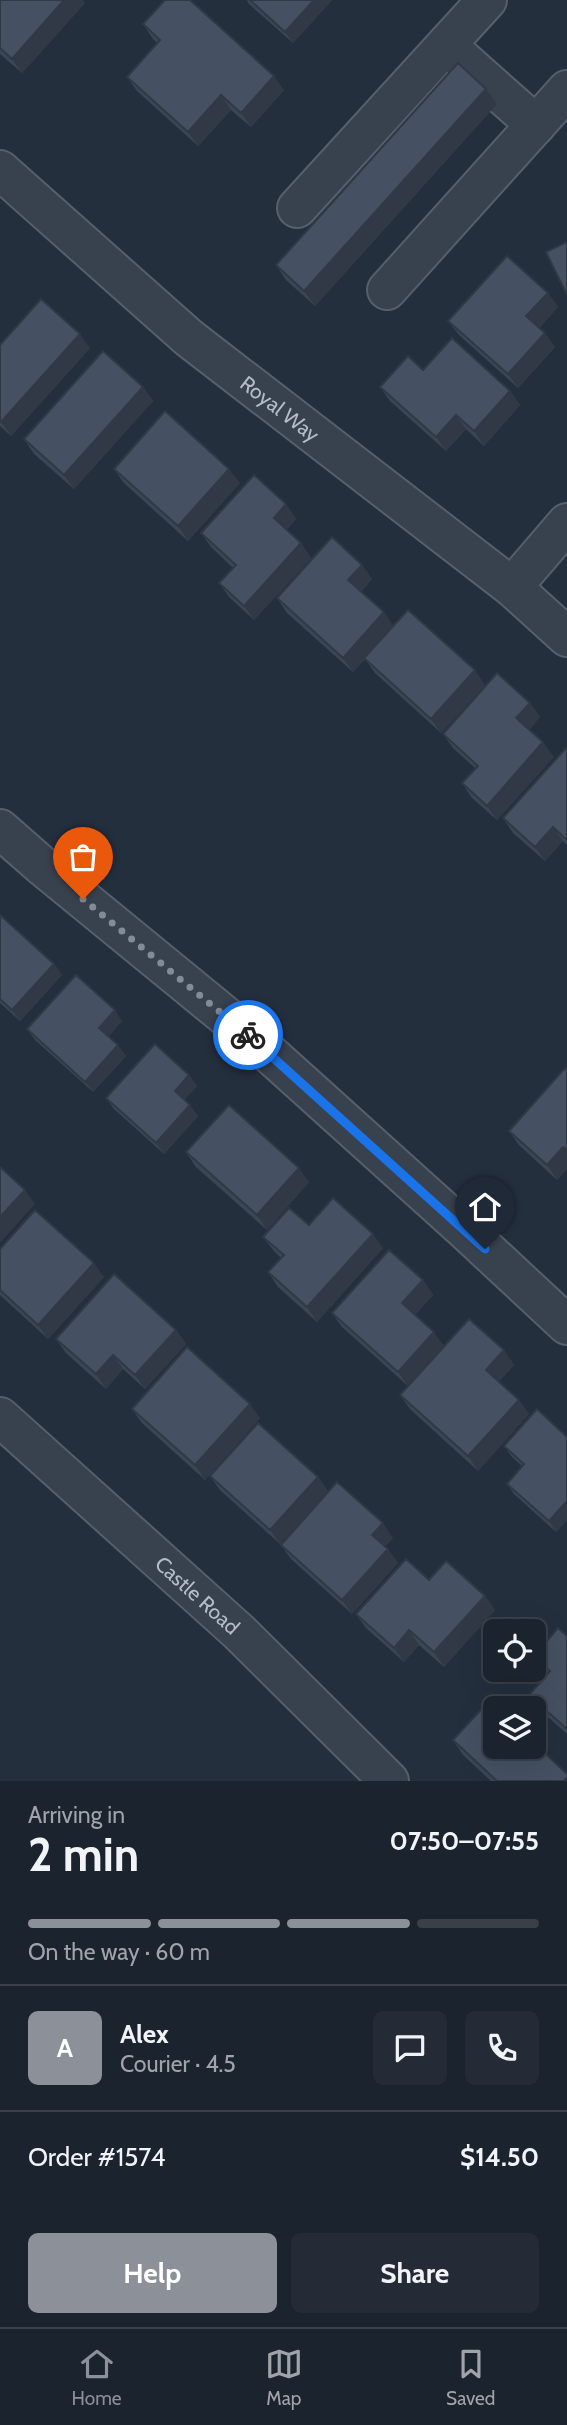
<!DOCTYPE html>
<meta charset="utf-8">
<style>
:root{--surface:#1b232e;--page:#242b36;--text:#f1f3f6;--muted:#a0a4aa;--line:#39404a;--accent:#8c9099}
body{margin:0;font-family:Cabin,sans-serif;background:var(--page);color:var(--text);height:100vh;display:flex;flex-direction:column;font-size:26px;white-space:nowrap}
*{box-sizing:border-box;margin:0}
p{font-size:23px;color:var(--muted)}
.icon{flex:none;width:38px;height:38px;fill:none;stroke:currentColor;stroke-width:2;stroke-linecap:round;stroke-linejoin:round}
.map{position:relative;height:1781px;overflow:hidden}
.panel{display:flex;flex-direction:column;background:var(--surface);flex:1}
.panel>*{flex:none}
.tools{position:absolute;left:483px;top:1619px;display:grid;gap:14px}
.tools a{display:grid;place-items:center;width:63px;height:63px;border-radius:10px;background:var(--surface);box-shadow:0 7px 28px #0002,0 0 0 2px var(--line);font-size:35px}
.pin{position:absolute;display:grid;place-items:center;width:60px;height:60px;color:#fff;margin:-72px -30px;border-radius:50% 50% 50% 0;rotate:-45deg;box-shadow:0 0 7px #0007}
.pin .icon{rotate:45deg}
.courier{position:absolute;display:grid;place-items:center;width:70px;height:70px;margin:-35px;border:5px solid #1a73e8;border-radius:50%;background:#fff;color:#222;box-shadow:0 2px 9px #0007}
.summary em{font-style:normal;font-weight:800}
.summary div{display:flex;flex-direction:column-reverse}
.summary{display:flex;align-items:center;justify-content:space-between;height:119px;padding:0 28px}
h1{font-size:46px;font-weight:800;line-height:52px}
.bar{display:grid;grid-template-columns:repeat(4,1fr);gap:10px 7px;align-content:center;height:84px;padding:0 28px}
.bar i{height:9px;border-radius:5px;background:var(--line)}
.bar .current{background:var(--accent)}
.bar p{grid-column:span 4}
.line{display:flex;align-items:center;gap:18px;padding:0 28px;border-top:2px solid var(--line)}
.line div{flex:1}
.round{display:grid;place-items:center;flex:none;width:74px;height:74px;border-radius:10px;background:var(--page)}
.action{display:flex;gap:14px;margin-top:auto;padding:14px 28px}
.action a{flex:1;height:80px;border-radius:10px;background:var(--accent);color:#fff;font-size:28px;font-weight:800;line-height:80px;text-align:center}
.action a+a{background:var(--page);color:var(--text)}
.menu{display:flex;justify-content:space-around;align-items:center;height:98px;border-top:2px solid var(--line);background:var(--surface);font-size:19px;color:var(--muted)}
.menu a{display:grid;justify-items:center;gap:4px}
.menu .current{color:var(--accent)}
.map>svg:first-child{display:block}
</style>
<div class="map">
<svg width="567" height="1781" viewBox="0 0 567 1781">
<rect width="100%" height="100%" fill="#242f3e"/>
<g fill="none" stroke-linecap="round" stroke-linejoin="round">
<defs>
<g id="minor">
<path d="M446,45l90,80"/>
<path id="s1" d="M0,170l189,168 323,249 55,50"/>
<path d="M297,208l190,-208"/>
<path d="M387,290l180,-200"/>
<path d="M512,587l55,-64"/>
<path d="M0,829l41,36 210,172 214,193 102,95"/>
<path id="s2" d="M0,1417l239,215 150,149"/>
</g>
</defs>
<use href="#minor" stroke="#565f6c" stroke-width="42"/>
<use href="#minor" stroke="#38414e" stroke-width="38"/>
</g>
<g fill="#3b4654">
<path d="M0,0l85,3 -63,70 -22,-19z"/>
<path d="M247,0h85l-39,43 -44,-39z"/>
<path d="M143,24l141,66 -33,37 -20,-17 -33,36 -61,-55 -10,-14 30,-34 -4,-4z"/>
<path d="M497,104l-182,202 -29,-26 -10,-15z"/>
<path d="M548,293l10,14 -19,21 16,19 -37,41 -59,-53 -11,-14z"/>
<path d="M0,345l90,3 -79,88 -11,-10z"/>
<path d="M423,370l87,21 10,14 -36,41 -18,-17 -20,22 -56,-50 -10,-14z"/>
<path d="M143,387l10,14 -79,88 -40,-35 -10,-15z"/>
<path d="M114,469l126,14 -52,58 -64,-58z"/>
<path d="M286,504l10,15 -10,11 15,13 10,15 -57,62 -25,-23 -10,-14 14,-15 -22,-21 -10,-14z"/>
<path d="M362,565l10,14 -11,13 23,20 9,14 92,59 -44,48 -66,-60 -10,-14 -12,13 -66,-59 -10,-15z"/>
<path d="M530,703l10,14 -11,13 25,27 -57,63 -25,-22 -10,-15 13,-15 -22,-20 -10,-14z"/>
<path d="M567,747v98l-4,-4 -18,20 -32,-28 -10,-15z"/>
<path d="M0,915l54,49 8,11 -42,46 -20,-18z"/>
<path d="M122,1021l-13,15 17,20 -33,36 -58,-52 -8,-11z"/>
<path d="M567,1070v99l-10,11 -38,-35 -10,-14z"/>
<path d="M189,1075l8,11 -13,14 14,16 -34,38 -50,-45 -8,-11z"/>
<path d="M186,1152l123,30 -42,48 -71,-63z"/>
<path d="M309,1225l74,23 -66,74 -39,-35 -10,-15 13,-14 -7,-7 -11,-14z"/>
<path d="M0,1249l104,28 -56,62 -48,-44z"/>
<path d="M423,1280l10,15 -18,20 29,31 60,4 10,15 -16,17 21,18 10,14 -51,57 -68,-62 -10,-14 8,-9 -66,-59 -10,-14z"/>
<path d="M176,1330l10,14 -41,45 -22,-20 -17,20 -40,-36 -10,-14z"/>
<path d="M132,1409l128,9 -55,62 -63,-57z"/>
<path d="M567,1437v83l-11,12 -42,-38 -7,-10 15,-18 -10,-9 -8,-11z"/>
<path d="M210,1476l108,1 10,14 -48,53 -60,-54z"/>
<path d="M393,1538l-8,8 13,17 -46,51 -61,-55 -10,-14z"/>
<path d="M429,1580l56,16 10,14 -51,57 -25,-22 -15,17 -38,-34 -10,-14z"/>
<path d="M567,1636v98l-28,-25 -10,-14 18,-21 -4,-3 -9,-14z"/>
<path d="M453,1740l114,41h-76l-28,-26z"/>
</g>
<g fill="#303945">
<path d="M64,0h19l2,3 -63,70 -10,-14z"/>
<path d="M314,0h18l-39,43 -8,-11z"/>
<path d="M274,76l10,14 -33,37 -10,-14z"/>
<path d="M486,89l11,15 -182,202 -11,-15z"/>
<path d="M221,95l10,15 -33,36 -10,-14z"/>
<path d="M548,293l10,14 -21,24 -11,-15z"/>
<path d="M545,333l10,14 -37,41 -10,-14z"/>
<path d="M80,334l10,14 -79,88 -10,-14z"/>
<path d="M143,387l10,14 -79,88 -10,-14z"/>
<path d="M510,391l10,14 -36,41 -10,-15z"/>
<path d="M456,415l10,14 -20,22 -10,-14z"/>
<path d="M229,469l11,14 -52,58 -10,-15z"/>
<path d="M286,504l10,15 -12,14 -10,-15z"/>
<path d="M301,543l10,15 -57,62 -10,-14z"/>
<path d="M362,565l10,14 -14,16 -10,-15z"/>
<path d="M384,612l10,15 -41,45 -10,-14z"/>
<path d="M475,670l10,15 -44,48 -10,-14z"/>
<path d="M530,703l10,14 -14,16 -10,-15z"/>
<path d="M543,742l11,15 -57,63 -10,-14z"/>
<path d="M553,827l10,14 -18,20 -10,-14z"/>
<path d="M54,964l8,11 -42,46 -8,-11z"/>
<path d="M115,1010l7,11 -15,17 -8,-10z"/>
<path d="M118,1045l8,11 -33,36 -8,-10z"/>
<path d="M189,1075l8,11 -15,16 -7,-11z"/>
<path d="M190,1105l8,11 -34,38 -8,-11z"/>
<path d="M563,1147l4,5v17l-10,11 -10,-15z"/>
<path d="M299,1168l10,14 -42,48 -10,-15z"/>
<path d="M25,1190l10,14 -35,39v-26z"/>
<path d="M373,1234l10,14 -66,74 -10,-15z"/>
<path d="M94,1263l10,14 -56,62 -10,-14z"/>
<path d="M423,1280l10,15 -21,23 -10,-15z"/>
<path d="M176,1330l10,14 -41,45 -10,-14z"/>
<path d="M434,1332l10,15 -36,39 -10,-14z"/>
<path d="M504,1350l10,15 -18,20 -10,-15z"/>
<path d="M113,1355l10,14 -17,20 -10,-15z"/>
<path d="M519,1400l10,14 -51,57 -10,-15z"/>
<path d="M250,1404l10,14 -55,62 -10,-15z"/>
<path d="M318,1477l10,14 -48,53 -10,-14z"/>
<path d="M567,1501v19l-11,12 -7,-11z"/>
<path d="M383,1523l10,15 -10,11 -11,-14z"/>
<path d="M388,1549l10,14 -46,51 -10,-14z"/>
<path d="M485,1596l10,14 -51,57 -10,-15z"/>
<path d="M409,1630l10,15 -15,17 -10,-14z"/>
</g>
<g fill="#455162" stroke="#303945" stroke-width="2">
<path d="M0,0h64l-52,59 -12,-11z"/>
<path d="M165,0h25l84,76 -33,37 -20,-18 -33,37 -61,-55 33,-37 -17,-16z"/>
<path d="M250,0h64l-29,32z"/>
<path d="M458,63l28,26 -182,202 -28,-26z"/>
<path d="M567,242v53l-21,-43z"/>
<path d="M507,256l41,37 -22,23 19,17 -37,41 -60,-53z"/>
<path d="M41,299l39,35 -79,88 -1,-1v-76z"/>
<path d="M452,338l58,53 -36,40 -18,-16 -20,22 -56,-50 28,-31 15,14z"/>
<path d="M103,351l40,36 -79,88 -40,-36z"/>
<path d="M165,411l64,58 -51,57 -64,-57z"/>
<path d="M254,475l32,29 -12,14 27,25 -57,63 -25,-23 17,-18 -35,-32z"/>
<path d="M332,537l30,28 -14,15 36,32 -41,46 -66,-60z"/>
<path d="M408,610l67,60 -44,49 -67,-61z"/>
<path d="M497,673l33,30 -14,15 27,24 -56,64 -25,-23 16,-17 -35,-32z"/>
<path d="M567,747v93l-14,-13 -18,20 -32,-29z"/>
<path d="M0,915l54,49 -42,46 -12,-11z"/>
<path d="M76,975l39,35 -16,18 19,17 -33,37 -58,-53z"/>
<path d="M155,1044l34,31 -14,16 15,14 -34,38 -50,-45z"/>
<path d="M565,1068l2,2v80l-4,-3 -16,18 -38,-34z"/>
<path d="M229,1105l70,63 -42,47 -71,-63z"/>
<path d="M0,1167l25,23 -25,27z"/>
<path d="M333,1198l40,36 -66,73 -39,-35 16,-17 -21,-18 26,-29 20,17z"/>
<path d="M35,1210l59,53 -56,62 -38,-35v-41z"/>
<path d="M389,1250l34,30 -21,23 32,29 -36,40 -66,-59z"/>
<path d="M114,1274l62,56 -41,45 -22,-20 -17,19 -40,-35z"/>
<path d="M469,1319l35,31 -18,20 33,30 -51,56 -68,-61z"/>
<path d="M187,1347l63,57 -55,61 -63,-56z"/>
<path d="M537,1409l30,28v64l-18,20 -42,-37 17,-20 -20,-18z"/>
<path d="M258,1423l60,54 -48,53 -60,-54z"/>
<path d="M337,1482l46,41 -11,12 16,14 -46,51 -61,-55z"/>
<path d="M406,1559l23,21 17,-19 39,35 -51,56 -25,-22 -15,18 -38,-34z"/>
<path d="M558,1628l9,8v93l-38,-34 21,-24 -16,-15z"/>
<path d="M489,1701l7,7 -1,38h39v-3l33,31v3l-3,4h-67l-44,-41z"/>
</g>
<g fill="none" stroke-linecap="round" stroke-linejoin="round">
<path stroke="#828b98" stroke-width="7" stroke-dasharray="0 12.6" d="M83,899l165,136"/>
<path stroke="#1a73e8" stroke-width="9" d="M248,1035l237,214"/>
</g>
<g text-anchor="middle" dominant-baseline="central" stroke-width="7" stroke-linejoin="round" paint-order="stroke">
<g font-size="21" fill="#b4bcc9" stroke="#1d2633">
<text stroke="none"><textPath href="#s1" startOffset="368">Royal Way</textPath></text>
<text stroke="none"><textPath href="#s2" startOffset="266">Castle Road</textPath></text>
</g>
</g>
</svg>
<div class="tools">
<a><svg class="icon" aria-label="locate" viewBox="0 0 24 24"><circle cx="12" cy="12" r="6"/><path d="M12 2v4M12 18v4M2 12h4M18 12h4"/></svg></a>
<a><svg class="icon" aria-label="layers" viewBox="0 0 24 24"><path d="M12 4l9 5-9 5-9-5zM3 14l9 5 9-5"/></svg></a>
</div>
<div class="pin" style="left:83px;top:899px;background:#ea580c"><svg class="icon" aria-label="bag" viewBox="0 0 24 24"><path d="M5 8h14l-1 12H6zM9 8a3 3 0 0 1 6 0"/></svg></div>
<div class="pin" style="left:485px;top:1249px;background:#1f2937"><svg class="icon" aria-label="home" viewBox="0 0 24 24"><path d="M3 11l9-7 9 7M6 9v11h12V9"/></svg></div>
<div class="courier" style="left:248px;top:1035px"><svg class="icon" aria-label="bike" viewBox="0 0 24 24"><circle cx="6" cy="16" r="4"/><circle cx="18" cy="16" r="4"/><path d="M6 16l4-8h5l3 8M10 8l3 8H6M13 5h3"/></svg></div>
</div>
<section class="panel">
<div class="summary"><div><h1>2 min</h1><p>Arriving in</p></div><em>07:50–07:55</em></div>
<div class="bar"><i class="current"></i><i class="current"></i><i class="current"></i><i></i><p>On the way · 60 m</p></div>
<div class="line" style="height:126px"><b class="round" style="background:var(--accent);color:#fff">A</b><div><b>Alex</b><p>Courier · 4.5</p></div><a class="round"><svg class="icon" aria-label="chat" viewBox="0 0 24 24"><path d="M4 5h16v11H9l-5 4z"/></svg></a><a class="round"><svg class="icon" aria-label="phone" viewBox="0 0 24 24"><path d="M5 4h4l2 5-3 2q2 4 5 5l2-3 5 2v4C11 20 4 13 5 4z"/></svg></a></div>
<div class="line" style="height:91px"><div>Order #1574</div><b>$14.50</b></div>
<div class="action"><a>Help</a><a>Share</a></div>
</section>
<nav class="menu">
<a class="current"><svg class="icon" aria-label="home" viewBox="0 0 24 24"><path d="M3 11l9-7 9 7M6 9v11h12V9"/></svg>Home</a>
<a><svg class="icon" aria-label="map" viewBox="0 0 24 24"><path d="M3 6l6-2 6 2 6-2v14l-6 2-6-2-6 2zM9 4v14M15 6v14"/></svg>Map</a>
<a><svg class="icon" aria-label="saved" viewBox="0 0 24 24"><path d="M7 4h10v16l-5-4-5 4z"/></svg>Saved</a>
</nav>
